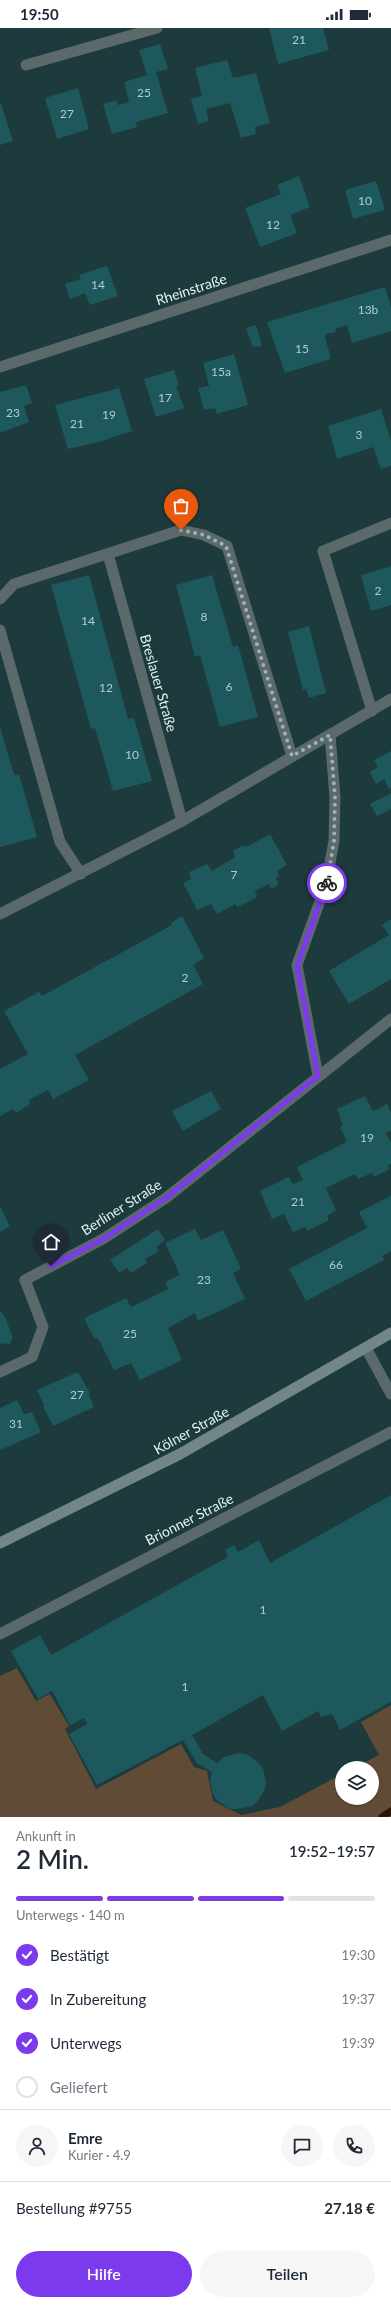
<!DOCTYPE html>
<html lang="de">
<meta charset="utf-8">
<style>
:root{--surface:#fff;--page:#f6f6f7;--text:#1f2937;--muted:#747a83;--line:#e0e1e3;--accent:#7c3aed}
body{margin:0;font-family:Lato,sans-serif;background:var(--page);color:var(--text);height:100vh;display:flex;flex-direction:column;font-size:15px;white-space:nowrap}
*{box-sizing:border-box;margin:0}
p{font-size:13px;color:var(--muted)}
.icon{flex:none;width:22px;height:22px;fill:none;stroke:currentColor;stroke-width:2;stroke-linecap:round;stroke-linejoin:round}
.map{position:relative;height:1789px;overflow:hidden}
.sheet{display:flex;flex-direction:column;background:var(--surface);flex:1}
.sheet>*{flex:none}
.fabs{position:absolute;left:335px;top:1733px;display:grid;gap:8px}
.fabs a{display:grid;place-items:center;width:44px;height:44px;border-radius:50%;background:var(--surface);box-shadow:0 1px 3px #0004;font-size:20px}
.pin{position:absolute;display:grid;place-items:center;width:34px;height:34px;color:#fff;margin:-41px -17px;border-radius:50% 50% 50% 0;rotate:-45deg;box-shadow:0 0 4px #0007}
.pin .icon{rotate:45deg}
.courier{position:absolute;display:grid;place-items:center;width:40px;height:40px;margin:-20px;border:3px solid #7c3aed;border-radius:50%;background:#fff;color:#222;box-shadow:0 1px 5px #0007}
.headline em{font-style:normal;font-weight:600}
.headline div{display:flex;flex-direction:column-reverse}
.headline{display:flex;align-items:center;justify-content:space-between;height:68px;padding:0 16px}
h1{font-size:26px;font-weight:600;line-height:30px}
.bar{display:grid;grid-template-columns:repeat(4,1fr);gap:6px 4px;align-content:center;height:48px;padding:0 16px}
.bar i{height:5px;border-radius:3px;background:var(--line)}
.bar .active{background:var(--accent)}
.bar p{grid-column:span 4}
.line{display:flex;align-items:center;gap:10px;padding:0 16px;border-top:1px solid var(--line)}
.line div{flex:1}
.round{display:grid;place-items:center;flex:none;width:42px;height:42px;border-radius:21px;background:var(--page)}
ol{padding:0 16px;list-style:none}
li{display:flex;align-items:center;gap:12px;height:44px}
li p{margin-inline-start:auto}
li .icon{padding:4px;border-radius:50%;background:var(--accent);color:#fff;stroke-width:4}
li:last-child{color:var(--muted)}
li i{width:22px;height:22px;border:2px solid var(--line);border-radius:50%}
.button{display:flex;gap:8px;margin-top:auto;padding:8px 16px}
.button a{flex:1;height:46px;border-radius:24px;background:var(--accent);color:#fff;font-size:16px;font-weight:600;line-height:46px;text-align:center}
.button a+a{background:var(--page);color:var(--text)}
.status{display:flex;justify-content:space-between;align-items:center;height:28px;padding:0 20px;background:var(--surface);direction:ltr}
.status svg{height:11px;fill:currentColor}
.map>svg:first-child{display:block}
</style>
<div class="status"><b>19:50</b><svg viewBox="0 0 49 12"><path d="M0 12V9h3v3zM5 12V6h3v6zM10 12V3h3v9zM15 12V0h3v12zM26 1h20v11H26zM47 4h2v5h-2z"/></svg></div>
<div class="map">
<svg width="391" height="1789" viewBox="0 0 391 1789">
<rect width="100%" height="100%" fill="#1d3a3c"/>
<path fill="#604c36" d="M17,1640l19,33 14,-7 19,32 -4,3 31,60 85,-45 13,23 13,4 6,30 28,14 39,-8 62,-33v24h30v-30h-18l25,-13 -18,-33 30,-17v112h-391v-141z"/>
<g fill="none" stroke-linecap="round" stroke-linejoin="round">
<path stroke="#2b1701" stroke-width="7" d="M382,1789l9,-6"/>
</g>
<g fill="#1d595c">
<path d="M269,0h54l6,22 -51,14z"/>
<path d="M160,16l8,25 -12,3 12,41 -32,9 1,5 -25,7 -9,-30 13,-4 2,5 11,-3 -5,-20 23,-7 -8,-25z"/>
<path d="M227,32l6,18 23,-5 14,50 -15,4 1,7 -15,4 -11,-35 -24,6 3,12 -11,3 -7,-25 11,-3 -7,-28z"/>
<path d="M78,60l11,41 -32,10 -12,-41z"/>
<path d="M0,73l13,40 -13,4z"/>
<path d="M299,148l11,31 -20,8 7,18 -37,14 -15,-39 36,-14 -4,-9z"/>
<path d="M376,153l9,29 -32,9 -8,-29z"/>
<path d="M107,238l11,30 -28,9 -5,-12 -15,6 -5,-15 16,-5 -2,-4z"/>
<path d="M385,259l6,20v24l-39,12 -5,-18 -12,4 1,3 -10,2 -1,3 6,22 -46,14 -18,-51z"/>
<path d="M256,297l6,21 -9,1 -7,-19z"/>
<path d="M234,326l14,51 -31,9 -2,-6 -11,2 -6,-22 11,-2 -6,-23z"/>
<path d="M174,342l5,15 -3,1 8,22 -28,9 -12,-38z"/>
<path d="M26,357l6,18 -8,3 5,16 -29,11v-41z"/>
<path d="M119,360l13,43 -33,11 -31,7 -13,-44z"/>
<path d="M381,381l10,32v25l-10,3 -8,-22 -36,12 -9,-33z"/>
<path d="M391,538v39l-20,6 -10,-36z"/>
<path d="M89,547l39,144 6,-1 18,63 -39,10 -18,-63 -4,1 -40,-144z"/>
<path d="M212,547l21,72 5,-2 20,72 -38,10 -20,-72 -5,2 -19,-72z"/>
<path d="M309,598l17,67 -17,5 -3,-9 -3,1 -15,-58z"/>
<path d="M0,699l14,48 5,-1 18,63 -37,10z"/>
<path d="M391,723v37l-2,1 -5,-10 -8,5 -6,-12 8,-5 -4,-7z"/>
<path d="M391,765v16l-14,7 -7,-12z"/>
<path d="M270,806l17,31 -10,6 2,5 -3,2 3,6 -7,5 -3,-5 -14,7 2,6 -19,10 -3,-3 -18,10 -6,-10 -14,6 -14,-27 8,-4 -2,-7 18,-8 5,7 23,-14 -2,-6 10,-6 3,2z"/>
<path d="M182,888l22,42 -11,7 10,19 -128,71 14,25 -36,19 -5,-9 -19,10 1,4 -14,9 -3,-4 -13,7v-47l28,-15 -24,-43 35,-19 3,4 130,-71 -1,-2z"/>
<path d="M391,891v60l-42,25 -20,-33 60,-36 -7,-10z"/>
<path d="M211,1063l10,18 -38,22 -11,-20z"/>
<path d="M365,1068l8,15 14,-7 4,9v18l-5,2 5,10v21l-3,1 1,5 -15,7 -2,-4 -14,6 -3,-5 -29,14 10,22 -9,6 2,4 -22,11 -2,-4 -12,5 -9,-18 -12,5 -12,-28 29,-14 4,7 10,-4 -6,-13 50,-25 -7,-15 3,-2 -6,-16z"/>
<path d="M391,1168v55l-9,5 2,4 -78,41 -17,-32 78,-41 -8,-16z"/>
<path d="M0,1178l10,20 -10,6z"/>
<path d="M158,1201l7,11 -9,7 3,4 -14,8 2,4 -16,10 -4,-5 -8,5 -9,-13z"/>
<path d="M195,1201l6,11 22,-10 18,39 -8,4 12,26 -47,22 -3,-8 -27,15 14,32 -42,20 -9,-17 -17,7 -16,-32h-4l-10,-20 42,-20 5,9 37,-18 -3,-7 15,-7 -15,-32z"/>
<path d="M0,1282l5,7 8,21 -4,7 -6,-2 -3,1z"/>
<path d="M78,1344l12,21 -1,2 5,12 -41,19 -10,-19 1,-2 -7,-15z"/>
<path d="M17,1372l7,14 8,-2 9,20 -41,18v-42z"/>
<path d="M391,1467v207l-51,28 -8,-16 -11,3 -3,-6 -36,20 -19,-36 -71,40 11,19 14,9 7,-6 14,-4 8,1 12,8 5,6 3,14 -1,7 -8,13 -5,4 -14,3h-8l-12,-8 -5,-6 -3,-14 2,-9 -15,-9 -14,-23 -86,45 -28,-51 18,-10 -3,-6 -14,7 -18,-34 -14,8 -27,-48 29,-16 11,20 177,-98 -3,-7 9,-5 4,7 21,-12 11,23z"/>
</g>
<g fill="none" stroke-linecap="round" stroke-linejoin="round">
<g stroke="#5c696a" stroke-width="11">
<path d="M108,526l74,267"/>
<path d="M0,571l14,-15 167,-54 23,5 23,11 65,210"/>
<path d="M0,602l60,212 21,32"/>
<path d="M366,1320l25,46"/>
<path d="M0,1344l32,-15 11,-30 -18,-47"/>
<path d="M0,1606l391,-202"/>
</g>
<g stroke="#5c696a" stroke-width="11">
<path d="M26,37l131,-37"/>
<path d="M372,683l-49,-160 68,-28"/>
<path d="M0,886l182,-93 209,-122"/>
<path d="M318,1048l-21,-111 29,-81 8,-43 1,-44 -5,-62"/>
<path d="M25,1252l78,-41 63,-41 225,-179"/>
</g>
<path stroke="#5c696a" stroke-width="11" d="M0,339l391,-127"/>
<path stroke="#728687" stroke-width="11" d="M0,1515l180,-89 211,-121"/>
</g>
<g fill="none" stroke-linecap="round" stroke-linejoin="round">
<path stroke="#9eb3b4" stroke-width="4" stroke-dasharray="0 7.2" d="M181,502l23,5 22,11 66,210 38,-21 5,62 -1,44 -7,42"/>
<path stroke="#7c3aed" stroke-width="5" d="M51,1238l52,-27 63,-41 152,-122 -21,-110 30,-83"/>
</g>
<g text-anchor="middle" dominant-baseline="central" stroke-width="4" stroke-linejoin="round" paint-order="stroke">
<g font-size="12" fill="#b2cdce">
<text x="299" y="11">21</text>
<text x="144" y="64">25</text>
<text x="67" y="85">27</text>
<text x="365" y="172">10</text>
<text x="273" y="196">12</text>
<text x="98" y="256">14</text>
<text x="368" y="281">13b</text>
<text x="302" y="320">15</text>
<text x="221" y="343">15a</text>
<text x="165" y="369">17</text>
<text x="13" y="384">23</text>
<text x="109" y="386">19</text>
<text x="77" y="395">21</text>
<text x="359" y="406">3</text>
<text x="378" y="562">2</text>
<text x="204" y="588">8</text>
<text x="88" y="592">14</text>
<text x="229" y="658">6</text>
<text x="106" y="659">12</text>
<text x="132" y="726">10</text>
<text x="234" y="846">7</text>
<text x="185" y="949">2</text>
<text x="367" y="1109">19</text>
<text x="298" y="1173">21</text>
<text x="336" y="1236">66</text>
<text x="204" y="1251">23</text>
<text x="130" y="1305">25</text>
<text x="77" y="1366">27</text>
<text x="16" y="1395">31</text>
<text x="263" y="1581">1</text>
<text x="185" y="1658">1</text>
</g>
<g font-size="14" fill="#e3f4f4" stroke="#1d3a3c">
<text transform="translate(191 261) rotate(-18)">Rheinstraße</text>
<text transform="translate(159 655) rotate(74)">Breslauer Straße</text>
<text transform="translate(121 1179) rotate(-32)">Berliner Straße</text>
<text transform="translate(191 1402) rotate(-29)">Kölner Straße</text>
<text transform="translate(189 1491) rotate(-27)">Brionner Straße</text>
</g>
</g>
</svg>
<div class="fabs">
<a><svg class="icon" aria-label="layers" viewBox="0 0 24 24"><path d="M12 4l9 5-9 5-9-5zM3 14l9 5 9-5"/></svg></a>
</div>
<div class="pin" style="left:181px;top:502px;background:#ea580c"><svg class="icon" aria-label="bag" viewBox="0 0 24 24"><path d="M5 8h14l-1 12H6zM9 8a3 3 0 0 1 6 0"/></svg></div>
<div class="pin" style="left:51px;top:1238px;background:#1f2937"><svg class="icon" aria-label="home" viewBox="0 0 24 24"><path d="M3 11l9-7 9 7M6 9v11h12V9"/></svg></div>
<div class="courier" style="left:327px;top:855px"><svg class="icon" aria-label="bike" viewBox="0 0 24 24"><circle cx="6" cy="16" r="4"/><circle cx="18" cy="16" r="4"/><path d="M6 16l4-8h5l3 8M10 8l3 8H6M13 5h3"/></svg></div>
</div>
<section class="sheet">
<div class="headline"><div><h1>2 Min.</h1><p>Ankunft in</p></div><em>19:52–19:57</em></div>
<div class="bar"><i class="active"></i><i class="active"></i><i class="active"></i><i></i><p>Unterwegs · 140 m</p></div>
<ol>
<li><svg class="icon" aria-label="check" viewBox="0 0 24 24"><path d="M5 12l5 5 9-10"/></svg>Bestätigt<p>19:30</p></li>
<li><svg class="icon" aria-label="check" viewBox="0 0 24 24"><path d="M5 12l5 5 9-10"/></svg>In Zubereitung<p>19:37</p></li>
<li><svg class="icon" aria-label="check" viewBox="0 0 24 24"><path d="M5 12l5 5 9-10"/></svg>Unterwegs<p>19:39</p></li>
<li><i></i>Geliefert</li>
</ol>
<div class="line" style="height:72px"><a class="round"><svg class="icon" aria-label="person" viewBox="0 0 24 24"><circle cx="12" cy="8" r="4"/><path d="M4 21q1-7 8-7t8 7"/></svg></a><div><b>Emre</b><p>Kurier · 4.9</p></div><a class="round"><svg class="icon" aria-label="chat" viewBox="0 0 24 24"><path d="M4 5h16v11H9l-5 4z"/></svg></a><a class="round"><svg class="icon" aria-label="phone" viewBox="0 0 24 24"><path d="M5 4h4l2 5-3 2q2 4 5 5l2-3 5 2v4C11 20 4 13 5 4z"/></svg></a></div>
<div class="line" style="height:52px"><div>Bestellung #9755</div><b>27.18 €</b></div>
<div class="button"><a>Hilfe</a><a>Teilen</a></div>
</section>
